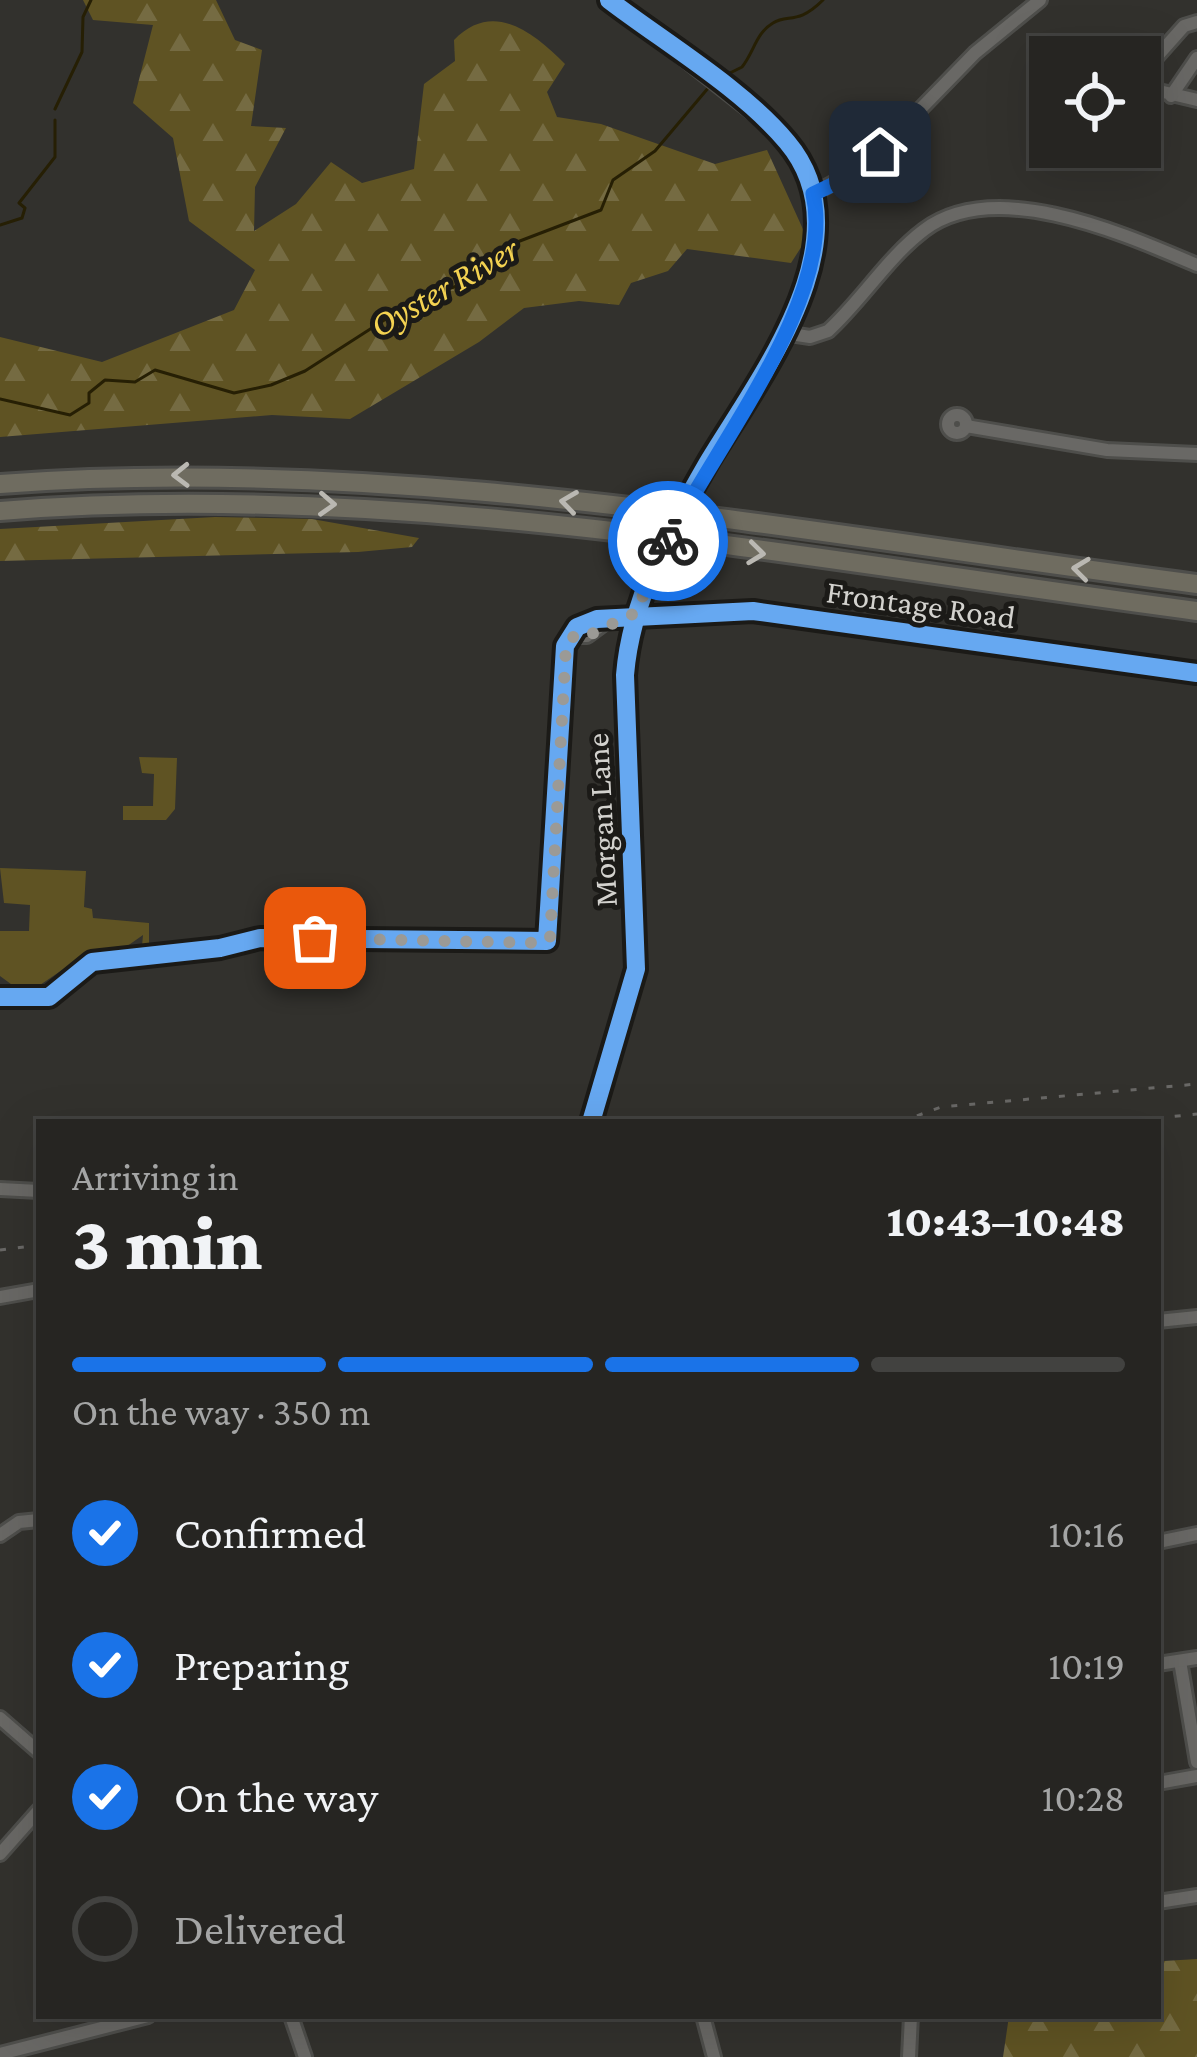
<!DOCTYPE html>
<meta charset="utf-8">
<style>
:root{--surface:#262522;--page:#32312f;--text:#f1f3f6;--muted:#a4a5a5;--line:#424240;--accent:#1a73e8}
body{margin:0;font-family:"Crimson Pro",serif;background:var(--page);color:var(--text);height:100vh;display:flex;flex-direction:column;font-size:45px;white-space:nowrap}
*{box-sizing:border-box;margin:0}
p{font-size:39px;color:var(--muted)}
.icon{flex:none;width:66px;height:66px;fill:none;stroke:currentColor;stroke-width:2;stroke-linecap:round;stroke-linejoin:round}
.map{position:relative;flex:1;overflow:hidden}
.side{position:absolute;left:36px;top:1119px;width:1125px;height:900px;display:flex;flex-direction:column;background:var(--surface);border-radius:0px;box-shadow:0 12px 48px #0002,0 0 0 3px var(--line)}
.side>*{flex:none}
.buttons{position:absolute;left:1029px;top:36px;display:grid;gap:24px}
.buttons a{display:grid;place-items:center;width:132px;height:132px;border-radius:0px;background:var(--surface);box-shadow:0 12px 48px #0002,0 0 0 3px var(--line);font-size:60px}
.pin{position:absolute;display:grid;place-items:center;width:102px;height:102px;color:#fff;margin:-51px;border-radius:24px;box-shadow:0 6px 18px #0006}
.courier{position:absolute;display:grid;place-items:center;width:120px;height:120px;margin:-60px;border:9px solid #1a73e8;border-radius:50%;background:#fff;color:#222;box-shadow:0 3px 15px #0007}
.overview em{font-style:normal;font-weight:800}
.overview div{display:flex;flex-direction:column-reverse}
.overview{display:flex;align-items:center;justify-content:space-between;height:204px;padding:0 36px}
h1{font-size:78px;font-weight:800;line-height:90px}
.bar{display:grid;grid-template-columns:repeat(4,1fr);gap:18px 12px;align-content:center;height:144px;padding:0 36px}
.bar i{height:15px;border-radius:9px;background:var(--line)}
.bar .on{background:var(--accent)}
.bar p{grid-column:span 4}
ol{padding:0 36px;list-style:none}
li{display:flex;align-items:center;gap:36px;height:132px}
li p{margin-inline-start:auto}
li .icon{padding:12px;border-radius:50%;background:var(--accent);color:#fff;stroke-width:4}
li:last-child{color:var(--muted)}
li i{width:66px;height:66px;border:6px solid var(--line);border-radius:50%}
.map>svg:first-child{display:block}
</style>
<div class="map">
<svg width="1197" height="2057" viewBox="0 0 1197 2057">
<defs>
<pattern id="forest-firs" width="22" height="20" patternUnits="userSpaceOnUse" patternTransform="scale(3)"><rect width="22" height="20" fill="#5f5323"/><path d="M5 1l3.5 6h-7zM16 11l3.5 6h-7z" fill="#756b42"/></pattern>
</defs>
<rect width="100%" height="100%" fill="#32312d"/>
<g fill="#5f5323">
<path d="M139,757l38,1 -2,51 -9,11h-43v-14h30l1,-32 -12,-1z"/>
<path d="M0,868l86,3 -2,36 8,2 1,9 56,5v24l-7,-1 1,-11 -20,14 -49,13 -37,25h-22l-15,-11v-45h29l1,-26 -26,-2z"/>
</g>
<g fill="url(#forest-firs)">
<path d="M83,0h133l19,40 27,10 -11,76 35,2 -31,59 -1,44 42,-27 35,-42 31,21 52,-14 10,-85 31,-23 -1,-21c39,-40 79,-8 111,24l-18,28 10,25 44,7 114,40 52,-14 40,88 -16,25 -104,-14 -19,22 -37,12 -12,22 -40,-4 -55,7 -45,34 -129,77 -78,-4 -272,22v-100l102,25 132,-52 21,-40 -66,-49 -16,-83 -40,-35 20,-78 -60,-5z"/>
<path d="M215,517l97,2 107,19 -7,9 -54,5 -358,9v-32z"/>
<path d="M1158,1929l6,32 33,-2v98h-194l6,-41h149z"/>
</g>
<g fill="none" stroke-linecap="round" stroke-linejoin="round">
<g stroke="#261f04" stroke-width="3">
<path d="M716,80l26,-13c12,-15 14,-34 31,-44 15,-10 24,3 50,-23"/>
<path d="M55,109l27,-57 1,-35 8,-17"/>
<path d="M0,225l22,-7 3,-10 -6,-5 36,-46v-37"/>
<path d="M0,399l70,16 19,-12v-10l16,-13 30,2 20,-12 79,23 37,-8 34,-14 112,-72 40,-13 55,-42 89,-34 12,-30 42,-29 54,-64"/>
</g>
<defs>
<g id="minor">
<path d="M609,0l171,134c99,104 -33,260 -86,354"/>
<path d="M1197,22l-13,4 -40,45 15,20 38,9"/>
<path d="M1171,96l26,-38"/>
<path d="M813,194l54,-30 108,-111 65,-53"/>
<path d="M784,333l26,4 18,-6c34,-31 59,-73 96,-101 72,-54 202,5 273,35"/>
<circle cx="957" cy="424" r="9"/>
<path d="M966,426l141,24 90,4"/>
<path d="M574,636h13l19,-14"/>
<path d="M0,997h49l43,-35 128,-14 40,-10 287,3 18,-295 12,-19 20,-8 156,-8 444,62"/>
<path d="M591,1122l45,-153 -11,-294 3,-36 26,-69"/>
<path d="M0,1189l39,2"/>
<path d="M0,1297l39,-7"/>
<path d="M1158,1321l39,-4"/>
<path d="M0,1535l19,-13 20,-2"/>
<path d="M1158,1542l39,-8"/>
<path d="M1180,1661l17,101"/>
<path d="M1158,1664l39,-6"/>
<path d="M0,1718l39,34"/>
<path d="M1158,1783l39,-7"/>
<path d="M0,1854l39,-44"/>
<path d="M1158,1902l39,-6"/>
<path d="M291,2016l14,41"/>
<path d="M703,2016l11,41"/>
<path d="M0,2054l148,-38"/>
<path d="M909,2057l2,-41"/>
</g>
<g id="highway">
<path d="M0,484c401,-30 801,49 1197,100"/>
<path d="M0,511c397,-32 803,48 1197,100"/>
</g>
</defs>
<use href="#minor" stroke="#4e4e4b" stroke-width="18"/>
<use href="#highway" stroke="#4e4e4b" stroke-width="24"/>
<use href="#minor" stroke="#696865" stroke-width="12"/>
<use href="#highway" stroke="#6f6c60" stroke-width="18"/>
<g stroke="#696866" stroke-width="3" stroke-dasharray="6 12" stroke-linecap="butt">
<path d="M900,1122l41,-15 256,-23"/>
<path d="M1121,1122l76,-8"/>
<path d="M0,1250l39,-5"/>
</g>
<defs>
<path id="minor-bridge" d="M654,570l40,-82"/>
</defs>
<use href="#minor-bridge" stroke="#4e4e4b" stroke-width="18" stroke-linecap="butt"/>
<use href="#minor-bridge" stroke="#696865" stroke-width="12"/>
<defs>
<g id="cycleway">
<path d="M0,997h49l43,-35 128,-14 40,-10 287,3 18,-295 12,-19 20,-8 156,-8 444,62"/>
<path d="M591,1122l45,-153 -11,-294c6,-75 45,-147 82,-211 50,-84 162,-225 80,-322 -44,-53 -123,-100 -178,-142"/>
</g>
</defs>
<use href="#cycleway" stroke="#1b1a17" stroke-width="26"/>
<use href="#cycleway" stroke="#66a8f1" stroke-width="18"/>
</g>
<defs><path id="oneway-chevron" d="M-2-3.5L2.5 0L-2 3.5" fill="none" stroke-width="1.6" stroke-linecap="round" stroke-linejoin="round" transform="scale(3)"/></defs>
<g stroke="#bab8b2">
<use href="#oneway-chevron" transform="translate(181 475) rotate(179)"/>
<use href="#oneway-chevron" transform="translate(569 502) rotate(-172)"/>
<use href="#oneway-chevron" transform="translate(327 504) rotate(3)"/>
<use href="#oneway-chevron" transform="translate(756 553) rotate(7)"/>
<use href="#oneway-chevron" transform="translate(1081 569) rotate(-173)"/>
</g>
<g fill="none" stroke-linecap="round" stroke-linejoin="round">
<path stroke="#9b9a96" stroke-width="12" stroke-dasharray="0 21.6" d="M315,938l223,5 12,-5 16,-292 8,-10 9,2 52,-25 33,-72"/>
<path stroke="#1a73e8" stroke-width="15" d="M668,541c45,-92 169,-244 145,-347l42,-20 25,-22"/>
</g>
<g text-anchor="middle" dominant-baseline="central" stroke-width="10" stroke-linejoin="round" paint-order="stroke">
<g font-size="33" fill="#d3d2ce" stroke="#1b1a17">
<text transform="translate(921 604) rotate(8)">Frontage Road</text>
<text transform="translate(601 820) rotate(-93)">Morgan Lane</text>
</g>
<g font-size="36" font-style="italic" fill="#f3d251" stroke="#1b1a17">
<text transform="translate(444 287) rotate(-30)">Oyster River</text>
</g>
</g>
</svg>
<div class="buttons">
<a><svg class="icon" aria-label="locate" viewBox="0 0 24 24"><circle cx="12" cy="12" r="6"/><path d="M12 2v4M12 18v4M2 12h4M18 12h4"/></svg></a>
</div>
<div class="pin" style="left:315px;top:938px;background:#ea580c"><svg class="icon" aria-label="bag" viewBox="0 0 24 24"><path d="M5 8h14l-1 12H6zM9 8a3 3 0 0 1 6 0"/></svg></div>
<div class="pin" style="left:880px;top:152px;background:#1f2937"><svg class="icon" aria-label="home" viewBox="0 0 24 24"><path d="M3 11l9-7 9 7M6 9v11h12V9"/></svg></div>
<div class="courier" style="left:668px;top:541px"><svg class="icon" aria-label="bike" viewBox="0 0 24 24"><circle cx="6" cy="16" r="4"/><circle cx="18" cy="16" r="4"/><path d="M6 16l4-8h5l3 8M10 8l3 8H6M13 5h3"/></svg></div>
<section class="side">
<div class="overview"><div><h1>3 min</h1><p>Arriving in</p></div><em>10:43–10:48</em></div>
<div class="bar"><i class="on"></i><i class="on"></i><i class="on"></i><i></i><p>On the way · 350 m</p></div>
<ol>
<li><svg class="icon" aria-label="check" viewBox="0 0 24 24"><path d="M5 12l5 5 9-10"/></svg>Confirmed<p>10:16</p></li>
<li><svg class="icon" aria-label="check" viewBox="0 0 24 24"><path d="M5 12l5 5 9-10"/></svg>Preparing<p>10:19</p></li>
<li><svg class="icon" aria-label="check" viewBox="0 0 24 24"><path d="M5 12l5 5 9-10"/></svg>On the way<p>10:28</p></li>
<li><i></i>Delivered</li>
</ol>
</section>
</div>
